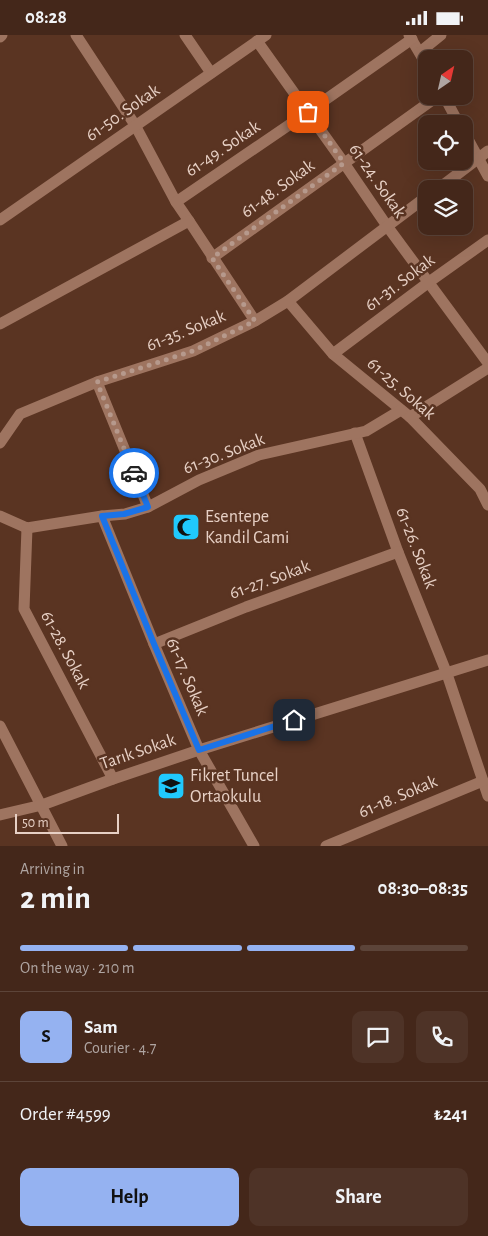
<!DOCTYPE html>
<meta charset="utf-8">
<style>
:root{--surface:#44271a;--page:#4e3327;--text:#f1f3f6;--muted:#afa5a2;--line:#5c4439;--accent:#95b2f1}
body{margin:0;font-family:"Alegreya Sans",sans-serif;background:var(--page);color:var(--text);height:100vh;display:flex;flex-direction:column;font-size:19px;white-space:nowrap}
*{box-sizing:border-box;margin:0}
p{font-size:16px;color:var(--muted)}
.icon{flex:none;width:28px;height:28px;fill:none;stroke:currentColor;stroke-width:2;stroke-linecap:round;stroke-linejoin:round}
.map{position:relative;height:811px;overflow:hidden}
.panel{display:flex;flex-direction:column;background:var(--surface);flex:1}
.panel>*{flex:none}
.needle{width:32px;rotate:34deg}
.tools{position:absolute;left:418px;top:15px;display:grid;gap:10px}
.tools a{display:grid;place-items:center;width:55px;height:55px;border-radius:10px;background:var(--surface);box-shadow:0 5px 20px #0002,0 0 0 1px var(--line);font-size:25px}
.scale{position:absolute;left:15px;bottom:12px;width:104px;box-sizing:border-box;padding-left:5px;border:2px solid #e7d0c5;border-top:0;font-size:14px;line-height:18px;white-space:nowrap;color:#e7d0c5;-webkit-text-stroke:4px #5a3422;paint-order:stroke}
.pin{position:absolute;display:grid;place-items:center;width:42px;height:42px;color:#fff;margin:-21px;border-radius:10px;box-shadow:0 2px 8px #0006}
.courier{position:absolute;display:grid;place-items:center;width:50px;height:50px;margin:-25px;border:4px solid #1a73e8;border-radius:50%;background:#fff;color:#222;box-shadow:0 1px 6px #0007}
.head em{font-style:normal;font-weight:600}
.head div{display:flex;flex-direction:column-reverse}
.head{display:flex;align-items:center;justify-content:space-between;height:85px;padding:0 20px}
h1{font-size:32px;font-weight:600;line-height:38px}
.bar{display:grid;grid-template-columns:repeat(4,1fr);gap:8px 5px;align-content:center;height:60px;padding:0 20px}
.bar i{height:6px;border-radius:4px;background:var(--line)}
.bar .selected{background:var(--accent)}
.bar p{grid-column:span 4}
.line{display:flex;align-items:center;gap:12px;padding:0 20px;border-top:1px solid var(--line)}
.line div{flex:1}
.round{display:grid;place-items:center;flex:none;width:52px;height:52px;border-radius:10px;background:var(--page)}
.primary-button{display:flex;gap:10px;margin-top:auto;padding:10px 20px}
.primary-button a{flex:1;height:58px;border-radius:10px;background:var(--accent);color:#111;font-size:20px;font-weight:600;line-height:58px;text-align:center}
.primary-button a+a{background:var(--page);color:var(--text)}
.status{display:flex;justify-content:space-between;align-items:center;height:35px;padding:0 25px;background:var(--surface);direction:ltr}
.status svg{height:14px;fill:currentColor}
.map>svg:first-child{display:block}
</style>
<div class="status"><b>08:28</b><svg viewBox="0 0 49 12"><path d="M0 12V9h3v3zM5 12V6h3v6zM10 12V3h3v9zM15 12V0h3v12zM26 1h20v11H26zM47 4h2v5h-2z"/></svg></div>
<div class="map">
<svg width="488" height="811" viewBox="0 0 488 811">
<rect width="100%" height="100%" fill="#5a3422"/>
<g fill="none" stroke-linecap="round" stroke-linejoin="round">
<g stroke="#9e7460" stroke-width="11">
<path d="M76,0l59,90 41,77 13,19 66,100"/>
<path d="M185,0l26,38"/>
<path d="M409,0l17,29"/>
<path d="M0,2l2,-2"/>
<path d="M257,6l87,122 43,63 101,137"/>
<path d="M420,17l21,-17"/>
<path d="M444,61l15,28"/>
<path d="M464,97l24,44"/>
<path d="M438,154l50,-38"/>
<path d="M176,167l132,-90 104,-73"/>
<path d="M0,185l266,-185"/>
<path d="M212,223l226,-162"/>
<path d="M288,266l45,53 77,63 70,72 8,16"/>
<path d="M0,289l189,-103"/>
<path d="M333,319l96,-72 59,-42"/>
<path d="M97,347l51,125"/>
<path d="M410,382l78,-49"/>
<path d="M355,398l43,119 49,122 41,122"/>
<path d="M0,408l20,-29 77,-32 96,-31 62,-30 33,-20 138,-104"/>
<path d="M0,481l27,12 75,-12 23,-2 23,-7 51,-27 60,-25 107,-24 35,-21"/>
<path d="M102,481l52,128 45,106 55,96"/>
<path d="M27,493l-3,81 89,170"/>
<path d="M154,609l92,-37 152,-55"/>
<path d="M0,691l62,120"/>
<path d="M0,780l42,-10 71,-26 86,-29 289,-90"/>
<path d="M326,811l157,-65"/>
</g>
</g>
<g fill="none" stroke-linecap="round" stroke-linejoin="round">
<path stroke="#b6998c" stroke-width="5" stroke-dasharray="0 9" d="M134,438l-37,-91 96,-31 62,-30 -43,-63 132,-95 -36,-51"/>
<path stroke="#1a73e8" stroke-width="6" d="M134,438l14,34 -24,7 -22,2 52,128 45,106 95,-30"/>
</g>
<defs>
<symbol id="mosque-square" viewBox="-11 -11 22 22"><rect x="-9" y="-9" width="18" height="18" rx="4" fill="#20c9fd" stroke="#5a3422"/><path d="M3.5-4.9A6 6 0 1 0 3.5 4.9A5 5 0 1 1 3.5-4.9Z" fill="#111"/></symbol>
<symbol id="school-square" viewBox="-11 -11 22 22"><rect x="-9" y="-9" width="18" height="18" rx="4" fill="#20c9fd" stroke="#5a3422"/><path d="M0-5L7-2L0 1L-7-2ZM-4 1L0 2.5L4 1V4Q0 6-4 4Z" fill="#111"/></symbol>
</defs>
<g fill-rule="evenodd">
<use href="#mosque-square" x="170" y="476" width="32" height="32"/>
<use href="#school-square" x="155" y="735" width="32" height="32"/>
</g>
<g text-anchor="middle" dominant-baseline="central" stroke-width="5" stroke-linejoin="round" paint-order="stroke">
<g font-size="18" fill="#e7d0c5" stroke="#5a3422">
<text transform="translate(123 78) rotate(-35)">61-50. Sokak</text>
<text transform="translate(223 114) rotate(-34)">61-49. Sokak</text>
<text transform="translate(377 146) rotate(55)">61-24. Sokak</text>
<text transform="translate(278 154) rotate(-36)">61-48. Sokak</text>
<text transform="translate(400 248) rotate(-37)">61-31. Sokak</text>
<text transform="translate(186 296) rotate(-22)">61-35. Sokak</text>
<text transform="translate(401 354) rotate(41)">61-25. Sokak</text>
<text transform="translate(224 419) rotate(-21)">61-30. Sokak</text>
<text transform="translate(416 513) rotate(69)">61-26. Sokak</text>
<text transform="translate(270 545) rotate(-20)">61-27. Sokak</text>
<text transform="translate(65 615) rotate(62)">61-28. Sokak</text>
<text transform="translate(187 642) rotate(67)">61-17. Sokak</text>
<text transform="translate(138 717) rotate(-19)">Tarık Sokak</text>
<text transform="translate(398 762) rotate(-23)">61-18. Sokak</text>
</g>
<g font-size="18" fill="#e7d0c5" stroke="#5a3422" text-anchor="start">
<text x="205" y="482">Esentepe<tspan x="205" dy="21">Kandil Cami</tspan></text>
<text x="190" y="741">Fikret Tuncel<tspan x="190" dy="21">Ortaokulu</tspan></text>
</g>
</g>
</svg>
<div class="tools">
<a><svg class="needle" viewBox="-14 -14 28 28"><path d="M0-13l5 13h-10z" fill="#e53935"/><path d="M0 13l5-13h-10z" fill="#afa5a2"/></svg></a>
<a><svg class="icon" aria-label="locate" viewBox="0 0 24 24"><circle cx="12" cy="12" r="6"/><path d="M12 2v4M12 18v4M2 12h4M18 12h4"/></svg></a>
<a><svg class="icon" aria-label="layers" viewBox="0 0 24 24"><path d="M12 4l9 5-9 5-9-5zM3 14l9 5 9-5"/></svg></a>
</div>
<div class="scale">50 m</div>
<div class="pin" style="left:308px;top:77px;background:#ea580c"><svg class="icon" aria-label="bag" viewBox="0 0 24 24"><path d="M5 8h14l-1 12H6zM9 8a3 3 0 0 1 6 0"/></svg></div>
<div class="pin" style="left:294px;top:685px;background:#1f2937"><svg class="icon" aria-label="home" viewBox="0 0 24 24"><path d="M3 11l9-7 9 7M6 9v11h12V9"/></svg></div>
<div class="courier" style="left:134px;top:438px"><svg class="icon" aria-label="car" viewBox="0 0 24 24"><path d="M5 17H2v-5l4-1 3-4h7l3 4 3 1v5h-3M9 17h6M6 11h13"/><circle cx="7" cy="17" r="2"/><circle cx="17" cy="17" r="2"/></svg></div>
</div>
<section class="panel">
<div class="head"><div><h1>2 min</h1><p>Arriving in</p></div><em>08:30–08:35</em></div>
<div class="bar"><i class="selected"></i><i class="selected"></i><i class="selected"></i><i></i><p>On the way · 210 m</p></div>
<div class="line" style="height:90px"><b class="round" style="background:var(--accent);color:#111">S</b><div><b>Sam</b><p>Courier · 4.7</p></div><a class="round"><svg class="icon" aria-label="chat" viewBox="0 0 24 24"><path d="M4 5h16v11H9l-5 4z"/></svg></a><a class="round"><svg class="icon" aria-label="phone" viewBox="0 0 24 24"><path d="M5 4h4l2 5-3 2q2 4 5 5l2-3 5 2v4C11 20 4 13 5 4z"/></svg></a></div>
<div class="line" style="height:65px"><div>Order #4599</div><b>₺241</b></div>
<div class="primary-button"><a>Help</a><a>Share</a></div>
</section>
